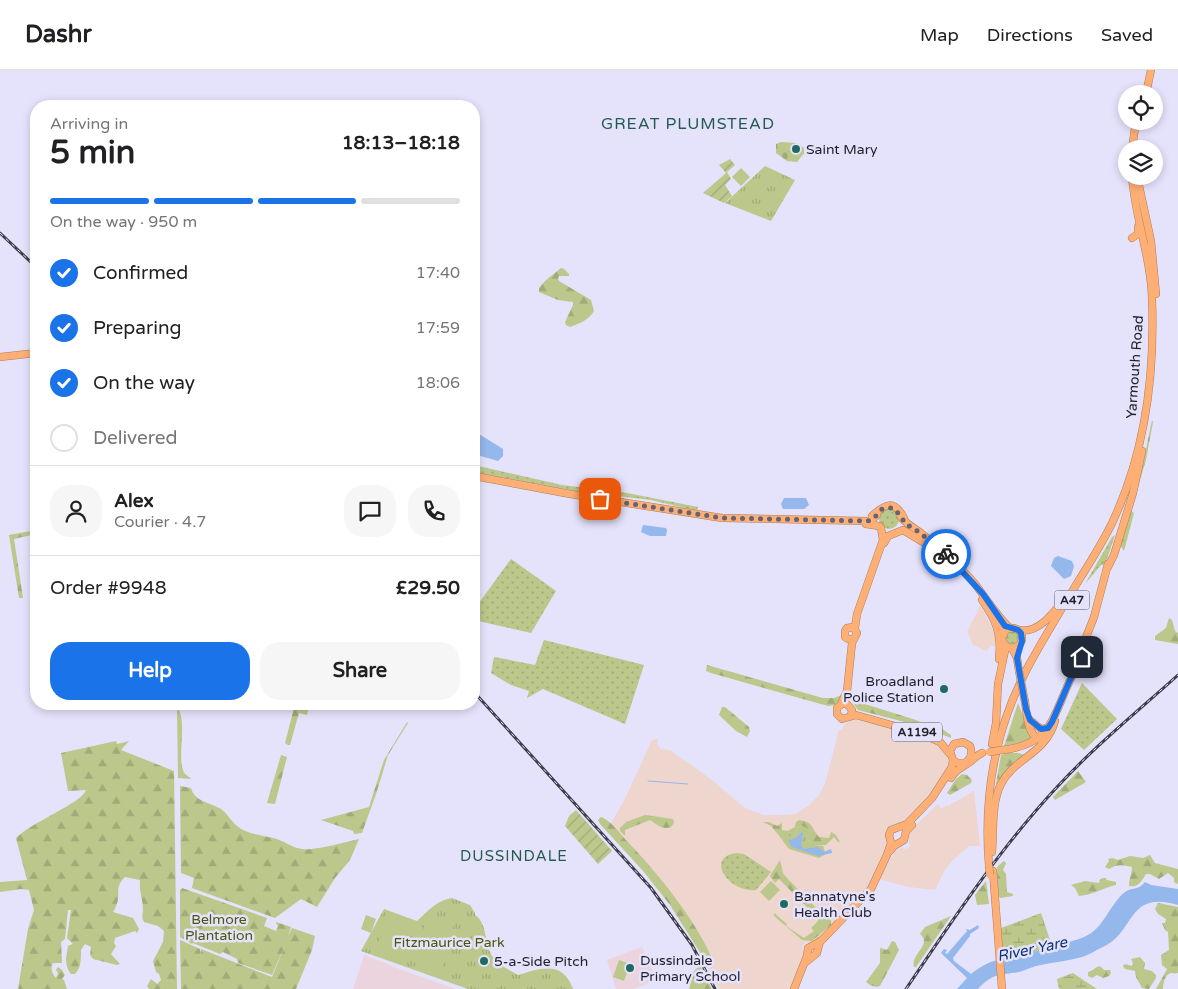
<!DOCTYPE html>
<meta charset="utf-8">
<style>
:root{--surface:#fff;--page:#f6f6f6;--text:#202124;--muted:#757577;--line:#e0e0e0;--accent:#1a73e8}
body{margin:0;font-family:"Varela Round",sans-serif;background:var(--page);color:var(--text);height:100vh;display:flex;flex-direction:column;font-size:19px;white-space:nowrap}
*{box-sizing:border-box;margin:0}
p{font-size:16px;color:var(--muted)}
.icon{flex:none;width:28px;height:28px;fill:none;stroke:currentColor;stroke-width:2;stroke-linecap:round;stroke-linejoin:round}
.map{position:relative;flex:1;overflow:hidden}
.panel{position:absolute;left:30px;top:30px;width:450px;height:610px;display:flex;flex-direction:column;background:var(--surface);border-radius:20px;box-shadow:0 2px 8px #0003}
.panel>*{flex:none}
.fabs{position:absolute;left:1118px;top:15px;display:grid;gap:10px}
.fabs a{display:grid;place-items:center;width:45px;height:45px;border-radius:50%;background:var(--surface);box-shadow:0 2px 8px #0003;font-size:25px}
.pin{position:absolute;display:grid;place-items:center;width:42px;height:42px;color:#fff;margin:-21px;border-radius:10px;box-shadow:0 2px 8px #0006}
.courier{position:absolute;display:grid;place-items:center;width:50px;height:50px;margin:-25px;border:4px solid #1a73e8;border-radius:50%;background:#fff;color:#222;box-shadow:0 1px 6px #0007}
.summary em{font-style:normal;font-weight:700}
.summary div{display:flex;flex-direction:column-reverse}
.summary{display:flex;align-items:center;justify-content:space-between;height:85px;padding:0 20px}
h1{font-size:32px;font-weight:700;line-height:38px}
.bar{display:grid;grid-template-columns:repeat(4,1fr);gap:8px 5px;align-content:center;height:60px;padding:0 20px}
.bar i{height:6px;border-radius:4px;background:var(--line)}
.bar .active{background:var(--accent)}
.bar p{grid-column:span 4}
.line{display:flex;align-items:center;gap:12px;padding:0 20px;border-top:1px solid var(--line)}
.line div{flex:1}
.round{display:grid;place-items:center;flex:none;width:52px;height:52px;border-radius:20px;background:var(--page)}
ol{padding:0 20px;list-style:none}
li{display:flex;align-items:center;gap:15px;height:55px}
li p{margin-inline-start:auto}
li .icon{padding:5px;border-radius:50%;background:var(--accent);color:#fff;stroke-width:4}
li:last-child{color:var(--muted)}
li i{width:28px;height:28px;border:2px solid var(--line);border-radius:50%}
.cta{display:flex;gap:10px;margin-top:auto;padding:10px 20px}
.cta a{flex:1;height:58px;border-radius:20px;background:var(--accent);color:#fff;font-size:20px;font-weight:700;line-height:58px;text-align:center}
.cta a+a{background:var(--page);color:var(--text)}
header{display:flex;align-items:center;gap:30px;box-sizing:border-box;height:70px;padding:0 25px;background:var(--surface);border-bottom:1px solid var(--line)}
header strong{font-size:24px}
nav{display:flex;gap:28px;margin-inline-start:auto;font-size:18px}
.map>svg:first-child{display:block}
</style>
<header>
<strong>Dashr</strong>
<nav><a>Map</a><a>Directions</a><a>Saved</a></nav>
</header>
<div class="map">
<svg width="1178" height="919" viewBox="0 0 1178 919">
<defs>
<pattern id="grass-dots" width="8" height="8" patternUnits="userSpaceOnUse" patternTransform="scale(1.25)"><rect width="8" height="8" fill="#bcc78b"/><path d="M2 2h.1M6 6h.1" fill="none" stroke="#a1aa78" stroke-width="1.8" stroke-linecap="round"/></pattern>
<pattern id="forest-firs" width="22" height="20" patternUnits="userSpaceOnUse" patternTransform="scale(1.25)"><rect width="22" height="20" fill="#bcc78b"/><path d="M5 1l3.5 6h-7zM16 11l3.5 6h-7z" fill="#a1aa78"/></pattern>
<pattern id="wetland-marsh" width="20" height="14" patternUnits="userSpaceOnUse" patternTransform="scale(1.25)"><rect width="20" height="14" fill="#bcc78b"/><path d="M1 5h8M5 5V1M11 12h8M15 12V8" fill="none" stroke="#a1aa78"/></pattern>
<pattern id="cemetery-stones" width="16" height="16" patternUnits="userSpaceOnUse" patternTransform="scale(1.25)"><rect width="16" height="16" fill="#bcc78b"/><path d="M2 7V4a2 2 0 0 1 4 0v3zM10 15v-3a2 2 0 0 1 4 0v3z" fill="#a1aa78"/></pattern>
<pattern id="park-tufts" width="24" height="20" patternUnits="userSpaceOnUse" patternTransform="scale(1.25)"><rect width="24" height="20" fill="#bcc78b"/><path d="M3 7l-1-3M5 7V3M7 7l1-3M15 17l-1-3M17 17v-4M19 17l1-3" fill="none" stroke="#a1aa78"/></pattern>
<pattern id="garden-furrows" width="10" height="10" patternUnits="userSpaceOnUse" patternTransform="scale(1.25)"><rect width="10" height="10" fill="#bcc78b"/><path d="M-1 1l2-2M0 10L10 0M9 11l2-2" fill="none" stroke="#a1aa78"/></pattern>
</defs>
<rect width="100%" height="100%" fill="#e5e2fb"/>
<g fill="#eed5cd">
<path d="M980,536l4,6 13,27v7h-6l-5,5 -14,-7 -2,-7 -3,-5z"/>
<path d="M854,648l67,17 18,8 9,13 3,9 -11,18 -31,37 -16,5 -5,4 -2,6 3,6 -19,46 -52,54 -9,2 -4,-1 -3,5 1,8 -13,34h-71l-16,-32 -33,-52 -26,-33 -46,-52 3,-3 10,6 14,-24 27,-59 6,-1 -1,6 4,4 9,1 42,30 33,28 18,7h15l17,-1 13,-8 11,-11 6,-11 14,-54h3l2,-5z"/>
<path d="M974,721l6,55h-11l-17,15 -8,10 -9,19 -26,-3 -30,-8 17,-29 7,-2 4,1 3,-3 -1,-4v-10l29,-28 3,5 6,-4 1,1z"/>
</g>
<g fill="#ecd4de">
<path d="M642,877l14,33 -22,9h-18l-9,-29z"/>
<path d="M364,885l38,15 54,19h-103z"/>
</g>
<g fill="url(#grass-dots)">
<path d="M474,395l88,20 65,8 71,14 -1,4 -46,-11 -75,-9 -102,-19z"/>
<circle cx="889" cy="449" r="10"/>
<path d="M1115,465l-10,30h-4l-16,19 27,-47z"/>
<path d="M511,489l45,32 -25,42 -57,-13v-14l2,1z"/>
<circle cx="1013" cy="568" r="8"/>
<path d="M544,570l100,25 -19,59 -82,-35 -16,9 2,-7 -18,-6 -20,-12 3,-16 41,8z"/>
<path d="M1082,613l35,36 -33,31 -23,-21z"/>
<path d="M736,783l8,1 27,18 -15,18c-28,3 -51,-33 -20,-37z"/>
</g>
<g fill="url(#forest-firs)">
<path d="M561,198l3,1 5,5v2h-10l-1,3 1,2 32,19 3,11c-4,8 -15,13 -24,16l-4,-2 -1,-3 8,-17v-3l-15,-2 -19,-8v-4l6,-7z"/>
<path d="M1152,350l1,2 -7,38 -15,51 3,2 -10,38 -4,-6 24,-86z"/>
<path d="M36,460v4l-22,5 9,59h-4l-10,-63z"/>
<path d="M1169,548l3,2 3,11 3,2v11l-23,-4v-4l11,-8z"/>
<path d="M707,595l116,33h11l10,-4 -8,11 -8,1 -117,-33 -5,-2z"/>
<path d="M851,625l14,9 54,17 1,2 -4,2 -58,-15 -6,-8z"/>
<path d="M1018,633l14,36 -2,2 -26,5z"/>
<path d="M295,634h7l7,2 -2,9 -8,-2 -9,32h-2l-3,-2z"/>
<path d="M177,637c12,16 -2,53 8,67 0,0 6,4 6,5l-13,-1z"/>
<path d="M722,637h3l24,20 1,4 -3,6 -11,-6 -17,-16z"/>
<path d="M407,652l1,1 -20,32 -12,39 -14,39 -8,1 -1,-3 -32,-11 48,-13 15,-47z"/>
<path d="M924,652c10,0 19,8 27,13v3l-28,-11z"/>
<path d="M116,671l1,3 12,-3 -8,9 53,21 3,218h-28l-2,-3 4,-7 6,5 4,-4 -2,-6 -3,-2 -3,-11 10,-19 1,-11 -6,-5 -14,-4c-3,-5 -1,-7 -1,-12 0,-11 -4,-17 -3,-30l-15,-3c-9,9 -6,13 -7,23 -1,4 -3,9 -5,12l20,6 6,11 -2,4 -2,-2 -20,7 -1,5 2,3 -5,8 9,10 -3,1 -24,-6 -3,-4 1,-8 -6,-3 -4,6c0,9 0,18 -6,24h-4c-7,-8 -5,-17 -3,-28l5,-2 -6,-6 4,-28h-3l-3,29 -4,3 1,21h-9c-3,6 -1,10 3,15l2,-5 -2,-3 2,-3 4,3 3,5 -3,4 2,1 3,9h-49l10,-60 6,-19 -5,-20 -8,-1 -21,3v-10l27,-2 -11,-42c14,-15 66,-35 70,-48l-18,1 -7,-38z"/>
<path d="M1006,683h12l7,2 -27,29h-2l5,-29z"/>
<path d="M281,685l6,2 -12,47 -8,-1z"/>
<path d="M1078,701l8,11 -31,18 -2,-3z"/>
<path d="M962,704l5,1 5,5 -1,3 -21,12 -3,-2 9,-14z"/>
<path d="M180,716l11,2c4,14 18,14 30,21 6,4 10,12 16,17 10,8 24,9 36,12 10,2 19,10 29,11 12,2 44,-7 57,-10l-9,21 -15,18 -18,29 -16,-8 -26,19 -83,-30 2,-10 -13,-5z"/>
<path d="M645,745l28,4 1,4 -3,4c-9,3 -13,-2 -21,-7l-25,10v5h-1l-4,-4v-3l6,-6z"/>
<path d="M601,747c10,4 17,14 23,21 31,32 69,78 87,118l-8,1 -33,-52 -26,-33 -44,-48 -2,-4z"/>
<path d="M799,750c15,2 12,8 20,17l10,1 2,-6 5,3 4,7h-2l-4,-5 -8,8 -14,1 -5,-8v-8l-6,-5 -4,3 -2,7 -14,3 -10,-12 -8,-4h6l8,4 5,-3v7l6,1 7,-4 1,-5z"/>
<path d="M1150,785l5,8 23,6v15l-4,-2v-4l-6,-5 -9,6 -9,-5h-4c-4,6 -7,14 -17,12 0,-8 3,-12 3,-19 -9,-2 -15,-3 -23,2l-4,-2 4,-6 -1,-2 5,-1 5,2 12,-4 13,2z"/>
<path d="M780,790l3,13 3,4 39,40 6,3v5l-19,16 -10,-1 -28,-24v-3l13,11 -1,2 18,12 10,-7 -3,-3 7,-7 -1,-4 -38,-38 -4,4 -5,-7z"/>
<path d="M1004,791l2,2 -3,7 3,4 1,18 6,2v2l-13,2 -2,-3 -1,-28z"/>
<path d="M1105,808l2,2 9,2v3c-13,3 -23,10 -37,11l-4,-8 -4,-3 14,-4 14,2 1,-4z"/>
<path d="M986,811l3,23 -12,1 -2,-10z"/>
<path d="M182,818l85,30 -3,8 12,5 2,-5 -2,-3v-1l15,5 -3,9 4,-8 23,8 -3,14 -16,39h-115l-1,-49 20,9v6l1,-6 71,28 14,-34 -14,32 -34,-12 -1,-4 -14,-7 -3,2 -27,-11 -1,1 -12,-7v-47z"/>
<path d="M1158,833l20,4v66c-2,1 -5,0 -7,0 -6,1 -8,11 -8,16h-7l11,-20 -5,-4 -1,-10 8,-5 -1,-18 -3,-2 -3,-7h3l1,-4 -8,-5 -3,-5z"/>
<path d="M951,846l-35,51h-2c-4,-13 19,-22 6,-33l5,-7z"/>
<path d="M892,871l3,1 4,8 -19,36c-6,2 -10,-1 -14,-4l14,-19v-15l7,2z"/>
<path d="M1140,887l5,6 -1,6 8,2 4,4v3l-7,11 -7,-1 -6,-11 -1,-6 -10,-2 -2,-3 2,-2 7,2 1,-3 -2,-4z"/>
<path d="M1100,896l4,4h6l1,3 -2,3 -6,2 -6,-3 -5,3 -4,-2v-4c5,-1 7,-5 12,-6z"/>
<path d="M698,897h3l11,22h-23l5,-18z"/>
</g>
<g fill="url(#wetland-marsh)">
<path d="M1041,843l11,33 -32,10 -17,2 -2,-30z"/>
<path d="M1073,903l24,16h-38l-2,-10z"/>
</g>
<path fill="url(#cemetery-stones)" d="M781,72l16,1 7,5v5l-7,9 -10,-1 -11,-8v-9z"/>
<g fill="url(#park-tufts)">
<path d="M765,96l30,14 -24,41 -46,-18z"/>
<path d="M801,755l6,3c0,14 1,18 16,18l3,8 -7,4 -30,-9 -9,-12 15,-2 2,-7z"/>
<path d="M452,828l18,7 5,8v2c11,7 10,25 15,37 5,12 18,17 28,23 22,-7 45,-15 55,14h-105l-107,-38 23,-42 33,12c11,-10 20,-21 35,-23z"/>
</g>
<g fill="url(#garden-furrows)">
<path d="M730,89l5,6 -8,7 4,7 -6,6 7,11 -8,7 -21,-10 23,-20 -7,-8z"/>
<path d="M576,740l36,41 -14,13 -33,-38 4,-10z"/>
</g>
<g fill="#bcc78b">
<path d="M741,98l9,9 -9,9 -9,-9z"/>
<path d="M771,811l9,9 -11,11 -9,-9z"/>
<path d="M430,844l24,11 -7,16 -24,-11z"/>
<path d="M366,845l10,4 -5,14 -10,-4z"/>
<path d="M389,847l24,8 -6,17 -24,-9z"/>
<path d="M381,866l27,10 -6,16 -27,-9z"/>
<path d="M420,872l28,13 -8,17 -28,-13z"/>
<path d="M619,890l11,4 -6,17 -11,-4z"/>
</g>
<g fill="#94b7ec">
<path d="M474,361l29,18v7l-5,5 -24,-7z"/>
<path d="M784,428h22l3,7 -5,4h-21l-2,-5z"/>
<path d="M643,455l23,3 1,2 -1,6h-16l-9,-4z"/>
<path d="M1058,486l14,5 2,5 -3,10 -7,3 -13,-13 3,-8z"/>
<path d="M802,762l1,2 -2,11 3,4 14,-2 6,5 7,-3 1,4 -14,3 -26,-9 -4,-7 6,-1z"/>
<path d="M1145,812l6,3 27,4v16c-52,-15 -42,27 -75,42 -7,3 -14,8 -21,10 -14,4 -28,5 -41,8 -8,1 -15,5 -22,7 -18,3 -27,1 -41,17h-21l10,-11 -26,-25 3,-4 3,1 -2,3 2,1 20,-23 -1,-2 4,1 8,-5 1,3 -9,6v2l-17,22 1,3 17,13c21,-16 26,-13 50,-19 10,-2 20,-5 30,-9 10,-3 22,-4 33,-9 20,-8 25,-32 41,-45 7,-5 13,-1 20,-10z"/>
</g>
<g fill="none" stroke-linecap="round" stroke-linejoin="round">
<path stroke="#94b7ec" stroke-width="1" d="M648,711l40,3"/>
<defs>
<g id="highway">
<path d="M1146,24l5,-24"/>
<path d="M1132,79l4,-28"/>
<path d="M1137,106l14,65 5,53"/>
<path d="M1132,168l6,-4v-7"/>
<path d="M0,287l36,-4"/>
<path d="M474,406l96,18 152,24 146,3 6,-3 3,-3"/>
<path d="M872,446c13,-12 22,-17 32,2"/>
<path d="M900,446c6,8 13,11 21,17 19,16 38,32 54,51 7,9 29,42 37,45"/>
<path d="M866,454l13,2"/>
<path d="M884,473l4,-7 15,-6 25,15"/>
<path d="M1108,497l6,-12 19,-62 9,-42"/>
<path d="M982,530c14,20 20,34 17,59"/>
<path d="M1000,552l4,12"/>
<path d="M855,558l2,-14 26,-74 -2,-12"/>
<circle cx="1012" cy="568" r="10"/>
<path d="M1019,560c18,4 33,-15 43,-28"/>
<circle cx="1088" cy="581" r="7"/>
<path d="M1083,575l11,-28 14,-53"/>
<path d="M1012,578l5,10 2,13"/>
<path d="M1025,632c2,12 2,30 13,37"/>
<path d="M841,634l6,-13 5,-48 5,-10 -4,-6 -6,1 -2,3v6l3,2h6"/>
<path d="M851,646l1,-6 -5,-6h-5l-5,4v6l5,5 14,-4 64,18 20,9 10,12"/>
<path d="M1030,650l11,9 7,-1"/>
<path d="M992,674l4,-21 2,-39 8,-38"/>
<path d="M1002,680c45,-5 49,-26 65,-63 4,-11 12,-21 15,-32"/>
<path d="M951,708c4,-8 9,-9 16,-14 6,-3 8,-8 15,-11"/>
<path d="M890,781l4,-5 10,-6 2,-9 6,-6"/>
<path d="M992,782c2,-22 -1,-48 9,-68 14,-27 44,-29 54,-63"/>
<path d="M989,796c-6,-71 6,-138 40,-201 16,-29 33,-57 50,-85 12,-19 24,-38 34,-59 32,-69 42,-146 39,-222 -1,-41 -17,-81 -20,-123"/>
<path d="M993,801l9,118"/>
<path d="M806,892l11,-9 3,-12"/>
<path d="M794,919l13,-33 1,-8 13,-7 50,-52 16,-34 4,-12 -2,-8 2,-5 16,-6 25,-26 20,-31 1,-7 -3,-9 4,-7 9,-2 7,4c5,12 -6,23 -17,14"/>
</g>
</defs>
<use href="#highway" stroke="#b07d5b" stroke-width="8"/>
<use href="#highway" stroke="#fdaf75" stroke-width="7"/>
<defs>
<g id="rail">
<path d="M0,163l36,34"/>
<path d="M474,622l177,196 41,57 23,44"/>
<path d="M906,919c47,-70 95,-142 152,-203 37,-40 80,-75 120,-111"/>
</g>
</defs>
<use href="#rail" stroke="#3f3d4b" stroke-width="3"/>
<use href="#rail" stroke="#e5e2fb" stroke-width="1" stroke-dasharray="4" stroke-linecap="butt"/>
<defs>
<g id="highway-bridge">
<path d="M1019,601l6,31"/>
<path d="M989,682l13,-2"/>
<path d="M989,796l1,9"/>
</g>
</defs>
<use href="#highway-bridge" stroke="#b07d5b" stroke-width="8" stroke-linecap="butt"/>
<use href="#highway-bridge" stroke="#fdaf75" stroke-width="7"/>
</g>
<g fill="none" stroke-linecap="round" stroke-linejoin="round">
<path stroke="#666374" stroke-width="5" stroke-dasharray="0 9" d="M600,429l122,19 146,3 6,-3 8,-9 4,-1h7l5,5 8,11 13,8 27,22"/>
<path stroke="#1a73e8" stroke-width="6" d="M946,484l37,40 22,32 13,4 3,3 1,8 -5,17 9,51 4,11 11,9 7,-1 4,-6 18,-42 12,-23"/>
</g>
<g fill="#216a61" stroke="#e5e2fb" stroke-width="2">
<circle cx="796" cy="79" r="5"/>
<circle cx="944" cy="619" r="5"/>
<circle cx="784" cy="834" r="5"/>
<circle cx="484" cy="891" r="5"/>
<circle cx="630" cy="898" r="5"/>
</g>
<g text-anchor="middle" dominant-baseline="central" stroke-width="5" stroke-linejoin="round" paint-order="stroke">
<g fill="#e5e2fb" stroke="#5c5a69" stroke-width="1">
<rect x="1054.5" y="520.5" width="35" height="19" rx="4"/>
<rect x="892" y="652.5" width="50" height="19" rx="4"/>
</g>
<g font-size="12" font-weight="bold" fill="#211f2b">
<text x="1072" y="530">A47</text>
<text x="917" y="662">A1194</text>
</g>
<g font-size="14" fill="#211f2b" stroke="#e5e2fb" text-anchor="start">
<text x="806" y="79">Saint Mary</text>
<text x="934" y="611" text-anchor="end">Broadland<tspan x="934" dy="16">Police Station</tspan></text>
<text x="794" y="826">Bannatyne's<tspan x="794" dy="16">Health Club</tspan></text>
<text x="640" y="890">Dussindale<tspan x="640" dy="16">Primary School</tspan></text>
<text x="494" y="891">5-a-Side Pitch</text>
</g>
<g font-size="14" fill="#211f2b" stroke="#e5e2fb">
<text transform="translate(1135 297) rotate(-86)">Yarmouth Road</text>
</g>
<g font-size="14" fill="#4b550b" stroke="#e5e2fb">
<text x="219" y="849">Belmore<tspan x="219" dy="16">Plantation</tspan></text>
<text x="449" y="872">Fitzmaurice Park</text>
</g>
<g font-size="15" letter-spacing="1" fill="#225a52" stroke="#e5e2fb">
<text x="514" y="786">DUSSINDALE</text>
</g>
<g font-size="15" font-style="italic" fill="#0d3775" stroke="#e5e2fb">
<text transform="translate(1032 879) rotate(-12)">River Yare</text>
</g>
<g font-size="16" letter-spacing="1" fill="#225a52" stroke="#e5e2fb">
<text x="688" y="54">GREAT PLUMSTEAD</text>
</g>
</g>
</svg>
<div class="fabs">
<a><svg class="icon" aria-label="locate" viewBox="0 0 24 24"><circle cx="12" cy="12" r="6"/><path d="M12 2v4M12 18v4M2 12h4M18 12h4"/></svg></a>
<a><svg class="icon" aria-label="layers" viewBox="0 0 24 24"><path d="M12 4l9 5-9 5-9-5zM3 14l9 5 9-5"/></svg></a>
</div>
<div class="pin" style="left:600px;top:429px;background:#ea580c"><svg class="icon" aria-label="bag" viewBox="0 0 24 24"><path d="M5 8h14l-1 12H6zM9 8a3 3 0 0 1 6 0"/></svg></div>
<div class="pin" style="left:1082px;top:587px;background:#1f2937"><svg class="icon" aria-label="home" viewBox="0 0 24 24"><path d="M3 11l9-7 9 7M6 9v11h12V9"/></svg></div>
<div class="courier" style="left:946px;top:484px"><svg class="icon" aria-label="bike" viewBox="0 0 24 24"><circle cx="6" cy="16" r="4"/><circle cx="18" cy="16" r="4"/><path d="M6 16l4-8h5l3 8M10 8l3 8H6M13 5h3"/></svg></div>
<section class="panel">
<div class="summary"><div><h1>5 min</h1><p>Arriving in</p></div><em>18:13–18:18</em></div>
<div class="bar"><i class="active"></i><i class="active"></i><i class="active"></i><i></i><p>On the way · 950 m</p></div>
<ol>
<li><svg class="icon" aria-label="check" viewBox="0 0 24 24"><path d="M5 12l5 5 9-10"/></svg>Confirmed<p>17:40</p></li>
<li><svg class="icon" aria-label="check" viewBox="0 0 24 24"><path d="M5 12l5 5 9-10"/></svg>Preparing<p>17:59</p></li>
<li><svg class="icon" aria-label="check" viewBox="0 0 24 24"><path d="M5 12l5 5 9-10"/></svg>On the way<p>18:06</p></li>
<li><i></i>Delivered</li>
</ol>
<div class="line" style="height:90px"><a class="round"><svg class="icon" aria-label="person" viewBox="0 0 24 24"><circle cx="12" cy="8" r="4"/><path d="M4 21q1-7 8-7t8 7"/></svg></a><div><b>Alex</b><p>Courier · 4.7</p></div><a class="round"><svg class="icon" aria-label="chat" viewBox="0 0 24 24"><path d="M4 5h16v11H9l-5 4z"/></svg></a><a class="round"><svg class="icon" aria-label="phone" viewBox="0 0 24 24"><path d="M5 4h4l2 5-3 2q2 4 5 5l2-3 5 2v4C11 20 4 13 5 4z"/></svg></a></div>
<div class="line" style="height:65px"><div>Order #9948</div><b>£29.50</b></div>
<div class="cta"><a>Help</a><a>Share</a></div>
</section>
</div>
